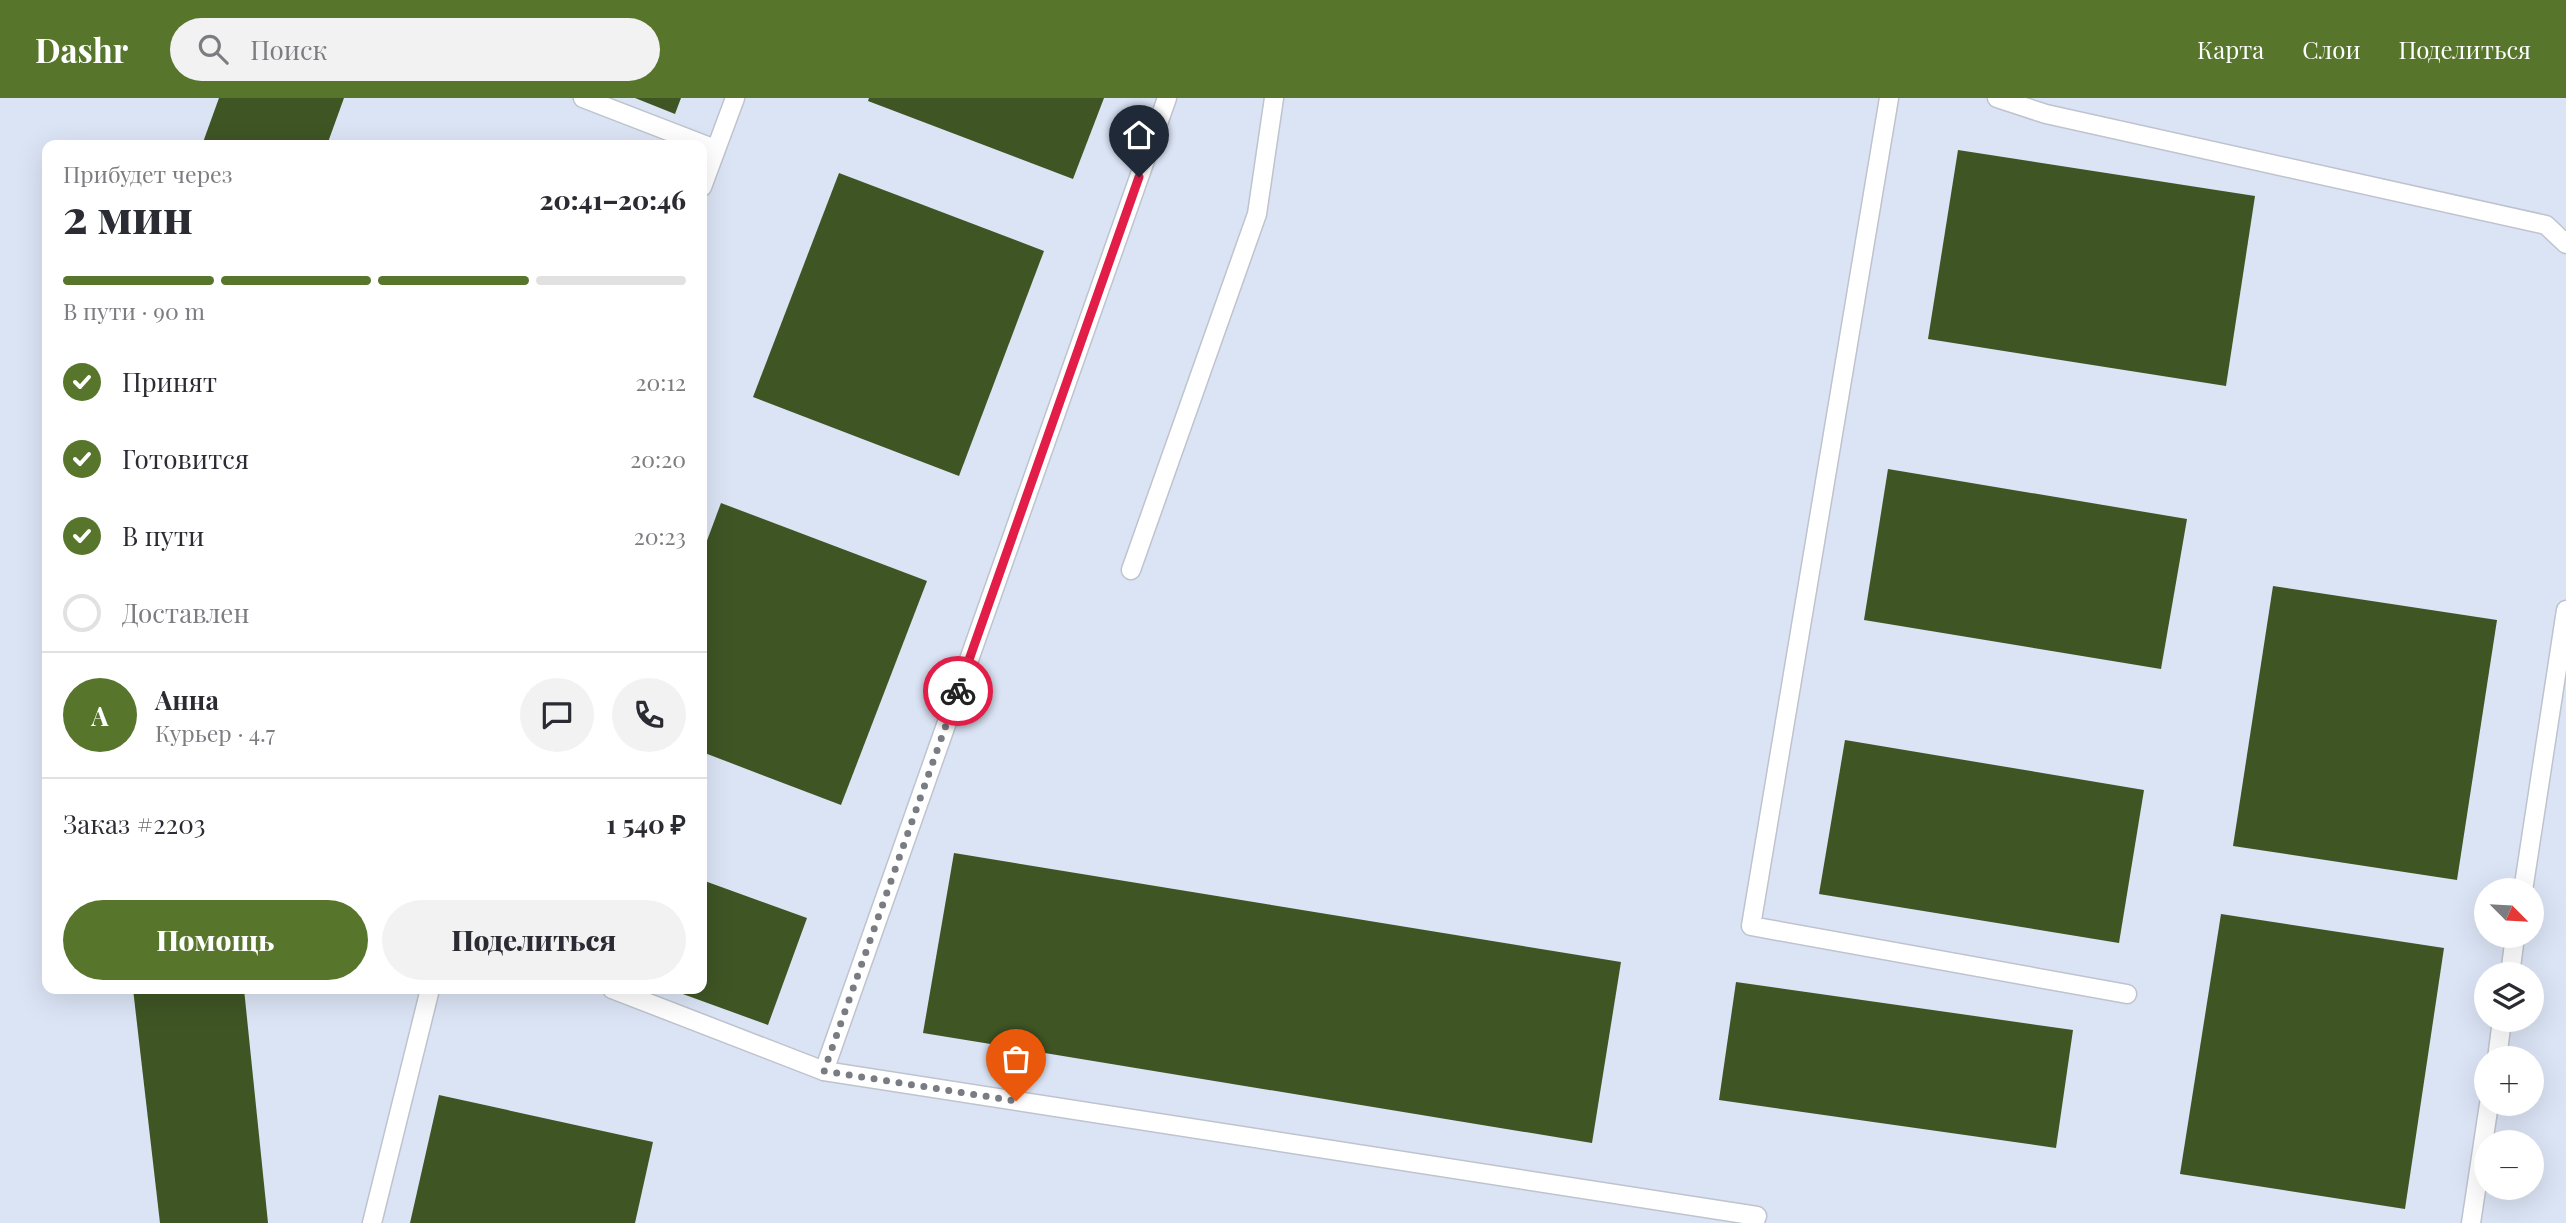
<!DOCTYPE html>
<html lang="ru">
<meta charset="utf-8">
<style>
:root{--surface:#fff;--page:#f2f2f3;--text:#2b2b33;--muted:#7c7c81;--line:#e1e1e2;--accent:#57762c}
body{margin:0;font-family:"Playfair Display",serif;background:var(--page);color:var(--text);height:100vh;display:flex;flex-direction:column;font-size:26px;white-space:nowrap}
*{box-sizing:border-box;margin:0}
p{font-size:23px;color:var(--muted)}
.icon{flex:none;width:38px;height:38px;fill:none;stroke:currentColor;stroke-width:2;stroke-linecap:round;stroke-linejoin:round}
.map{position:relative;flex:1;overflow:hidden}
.side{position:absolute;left:42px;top:42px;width:665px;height:854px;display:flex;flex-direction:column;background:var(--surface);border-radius:14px;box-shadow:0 7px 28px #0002}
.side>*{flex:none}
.needle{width:46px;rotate:114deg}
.buttons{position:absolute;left:2474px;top:780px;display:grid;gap:14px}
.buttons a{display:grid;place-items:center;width:70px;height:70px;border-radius:50%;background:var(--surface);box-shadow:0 7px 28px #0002;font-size:35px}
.pin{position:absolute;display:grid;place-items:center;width:60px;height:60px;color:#fff;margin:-72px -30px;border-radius:50% 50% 50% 0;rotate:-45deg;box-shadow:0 0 7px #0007}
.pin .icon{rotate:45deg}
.courier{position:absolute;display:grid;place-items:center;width:70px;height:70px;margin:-35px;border:5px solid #e11d48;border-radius:50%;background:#fff;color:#222;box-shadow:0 2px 9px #0007}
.overview em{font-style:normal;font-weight:800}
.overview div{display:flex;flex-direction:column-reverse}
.overview{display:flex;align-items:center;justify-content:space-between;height:119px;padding:0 21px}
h1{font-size:46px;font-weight:800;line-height:52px}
.bar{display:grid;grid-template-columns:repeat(4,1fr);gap:10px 7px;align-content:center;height:84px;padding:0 21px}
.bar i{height:9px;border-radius:5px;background:var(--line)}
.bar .current{background:var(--accent)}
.bar p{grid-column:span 4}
.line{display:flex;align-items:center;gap:18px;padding:0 21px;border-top:2px solid var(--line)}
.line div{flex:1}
.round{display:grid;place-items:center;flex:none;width:74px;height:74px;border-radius:37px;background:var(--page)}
ol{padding:0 21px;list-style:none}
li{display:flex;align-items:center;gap:21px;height:77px}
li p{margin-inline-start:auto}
li .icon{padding:7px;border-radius:50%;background:var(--accent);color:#fff;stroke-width:4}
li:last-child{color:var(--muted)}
li i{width:38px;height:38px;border:4px solid var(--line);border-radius:50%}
.primary-button{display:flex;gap:14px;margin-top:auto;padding:14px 21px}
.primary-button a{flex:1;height:80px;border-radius:42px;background:var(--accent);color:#fff;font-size:28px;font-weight:800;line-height:80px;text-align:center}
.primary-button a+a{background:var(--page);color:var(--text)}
header{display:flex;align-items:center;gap:42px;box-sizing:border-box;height:98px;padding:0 35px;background:var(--accent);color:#fff}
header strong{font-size:33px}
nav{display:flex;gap:38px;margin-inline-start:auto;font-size:24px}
.search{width:490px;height:63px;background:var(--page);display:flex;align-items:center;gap:18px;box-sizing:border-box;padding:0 24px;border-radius:38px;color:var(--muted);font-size:26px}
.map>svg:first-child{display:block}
</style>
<header>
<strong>Dashr</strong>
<div class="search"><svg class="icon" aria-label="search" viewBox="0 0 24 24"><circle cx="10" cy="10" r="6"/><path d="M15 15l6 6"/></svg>Поиск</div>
<nav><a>Карта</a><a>Слои</a><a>Поделиться</a></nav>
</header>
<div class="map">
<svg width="2566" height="1125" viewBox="0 0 2566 1125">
<rect width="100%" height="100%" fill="#eef3ff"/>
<path fill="#dbe4f5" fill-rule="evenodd" d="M0,0h2566v1125h-2566zM47,47h655v844h-655zM2487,793h45v45h-45zM2487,877h45v45h-45zM2487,961h45v45h-45zM2487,1045h45v45h-45z"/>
<g fill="#3f5524">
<path d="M219,0h125l-17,47h-125z"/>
<path d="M635,0h46l-6,16z"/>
<path d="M869,0h235l-31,81 -205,-78z"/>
<path d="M1958,52l297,46 -29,190 -298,-47z"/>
<path d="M839,75l205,78 -85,225 -206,-79z"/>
<path d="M1888,371l299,50 -26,150 -297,-49z"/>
<path d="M721,405l206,78 -86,224 -139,-53v-198z"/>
<path d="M2273,488l224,34 -40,260 -224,-34z"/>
<path d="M1845,642l299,50 -25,153 -300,-49z"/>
<path d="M954,755l667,109 -29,181 -669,-110z"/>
<path d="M702,782l105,38 -39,107 -99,-36h33z"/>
<path d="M2221,816l223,34 -39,261 -225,-35z"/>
<path d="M1736,884l337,48 -17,118 -337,-48z"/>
<path d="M133,891h111l24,234h-108z"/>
<path d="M439,997l214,47 -18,81h-225z"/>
</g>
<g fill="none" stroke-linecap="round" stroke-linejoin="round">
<defs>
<g id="service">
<path d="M583,0l132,51"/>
<path d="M1889,0l-138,828 376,68"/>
<path d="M1997,0l49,16 500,111 20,19"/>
<path d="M702,89l33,-89"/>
<path d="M1131,472l126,-356 17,-116"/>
<path d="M2523,793l43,-281"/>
<path d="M2510,877l5,-39"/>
<path d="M612,891l212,82 933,145 -3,7"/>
<path d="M2497,961l5,-39"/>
<path d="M824,973l343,-973"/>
<path d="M372,1125l58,-234"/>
<path d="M2471,1125l18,-119"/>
</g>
</defs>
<use href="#service" stroke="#bec3ce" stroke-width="21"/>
<use href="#service" stroke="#fff" stroke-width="18"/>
</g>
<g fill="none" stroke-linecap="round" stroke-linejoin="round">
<path stroke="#797c83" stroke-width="7" stroke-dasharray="0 12.6" d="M958,593l-134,380 192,30"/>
<path stroke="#e11d48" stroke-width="9" d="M958,593l181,-514"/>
</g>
</svg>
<div class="buttons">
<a><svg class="needle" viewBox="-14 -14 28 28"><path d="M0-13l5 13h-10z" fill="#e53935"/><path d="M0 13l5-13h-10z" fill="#7c7c81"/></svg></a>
<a><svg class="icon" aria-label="layers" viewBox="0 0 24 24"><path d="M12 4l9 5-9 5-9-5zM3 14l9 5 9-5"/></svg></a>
<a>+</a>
<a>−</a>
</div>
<div class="pin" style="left:1016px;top:1003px;background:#ea580c"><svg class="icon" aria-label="bag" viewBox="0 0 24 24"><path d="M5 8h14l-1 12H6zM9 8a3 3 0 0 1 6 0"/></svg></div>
<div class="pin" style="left:1139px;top:79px;background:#1f2937"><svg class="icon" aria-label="home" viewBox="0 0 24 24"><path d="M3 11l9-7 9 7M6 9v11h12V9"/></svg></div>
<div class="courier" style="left:958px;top:593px"><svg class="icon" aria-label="bike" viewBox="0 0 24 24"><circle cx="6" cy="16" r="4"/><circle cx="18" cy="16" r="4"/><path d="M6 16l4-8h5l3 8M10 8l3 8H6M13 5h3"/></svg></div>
<section class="side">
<div class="overview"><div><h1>2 мин</h1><p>Прибудет через</p></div><em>20:41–20:46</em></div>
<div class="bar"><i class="current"></i><i class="current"></i><i class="current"></i><i></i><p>В пути · 90 m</p></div>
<ol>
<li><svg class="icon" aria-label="check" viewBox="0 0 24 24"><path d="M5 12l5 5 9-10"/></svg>Принят<p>20:12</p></li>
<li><svg class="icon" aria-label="check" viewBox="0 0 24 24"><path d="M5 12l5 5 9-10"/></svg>Готовится<p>20:20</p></li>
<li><svg class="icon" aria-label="check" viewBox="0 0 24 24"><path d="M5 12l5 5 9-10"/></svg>В пути<p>20:23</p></li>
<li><i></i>Доставлен</li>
</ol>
<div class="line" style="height:126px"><b class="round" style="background:var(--accent);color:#fff">А</b><div><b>Анна</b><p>Курьер · 4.7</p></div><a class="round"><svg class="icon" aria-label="chat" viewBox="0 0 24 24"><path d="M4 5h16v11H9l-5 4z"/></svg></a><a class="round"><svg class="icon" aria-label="phone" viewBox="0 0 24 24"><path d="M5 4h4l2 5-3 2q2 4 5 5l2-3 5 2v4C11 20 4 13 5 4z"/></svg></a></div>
<div class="line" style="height:91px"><div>Заказ #2203</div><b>1 540 ₽</b></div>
<div class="primary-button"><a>Помощь</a><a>Поделиться</a></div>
</section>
</div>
